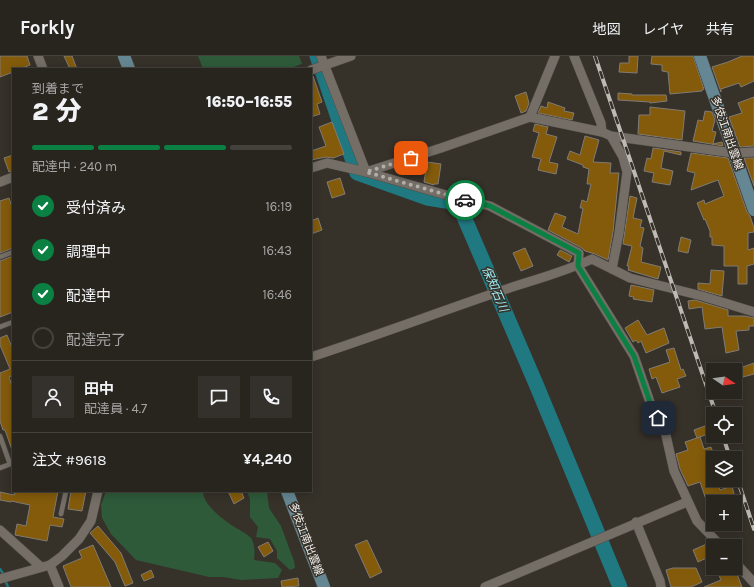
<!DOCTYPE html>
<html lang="ja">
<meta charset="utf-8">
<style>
:root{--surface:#28251f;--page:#34312c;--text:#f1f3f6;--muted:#a5a5a4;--line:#44423d;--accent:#0b8043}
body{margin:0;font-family:Karla,"Noto Sans JP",sans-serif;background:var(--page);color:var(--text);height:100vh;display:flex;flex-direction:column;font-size:15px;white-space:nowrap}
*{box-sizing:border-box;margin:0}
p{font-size:13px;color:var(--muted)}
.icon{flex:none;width:22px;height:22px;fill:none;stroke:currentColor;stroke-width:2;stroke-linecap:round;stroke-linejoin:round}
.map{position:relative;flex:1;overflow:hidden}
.side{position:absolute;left:12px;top:12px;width:300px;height:424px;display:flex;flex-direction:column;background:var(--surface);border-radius:0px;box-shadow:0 2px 10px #0003,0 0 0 1px var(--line)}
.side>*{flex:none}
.needle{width:26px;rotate:103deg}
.controls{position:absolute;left:706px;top:307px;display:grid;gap:8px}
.controls a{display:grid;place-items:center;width:36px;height:36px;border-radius:0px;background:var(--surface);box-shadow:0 2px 10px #0003,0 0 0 1px var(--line);font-size:20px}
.pin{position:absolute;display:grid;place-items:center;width:34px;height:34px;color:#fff;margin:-17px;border-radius:8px;box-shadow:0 2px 6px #0006}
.courier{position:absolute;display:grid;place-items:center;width:40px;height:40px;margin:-20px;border:3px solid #0b8043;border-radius:50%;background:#fff;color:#222;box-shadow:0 1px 5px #0007}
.head em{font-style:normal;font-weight:800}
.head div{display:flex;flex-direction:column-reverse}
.head{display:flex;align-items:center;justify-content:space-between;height:68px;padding:0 20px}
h1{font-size:26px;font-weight:800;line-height:30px}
.bar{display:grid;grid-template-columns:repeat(4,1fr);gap:6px 4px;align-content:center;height:48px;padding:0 20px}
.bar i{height:5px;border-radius:3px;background:var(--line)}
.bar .selected{background:var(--accent)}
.bar p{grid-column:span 4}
.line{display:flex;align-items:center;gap:10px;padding:0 20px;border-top:1px solid var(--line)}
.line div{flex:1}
.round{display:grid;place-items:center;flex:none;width:42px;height:42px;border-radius:0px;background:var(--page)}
ol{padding:0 20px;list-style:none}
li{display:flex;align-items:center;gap:12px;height:44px}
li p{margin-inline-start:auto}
li .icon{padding:4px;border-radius:50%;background:var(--accent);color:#fff;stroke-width:4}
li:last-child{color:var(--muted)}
li i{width:22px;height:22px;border:2px solid var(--line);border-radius:50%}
header{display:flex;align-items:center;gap:24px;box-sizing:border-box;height:56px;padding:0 20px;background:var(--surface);border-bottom:1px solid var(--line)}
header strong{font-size:19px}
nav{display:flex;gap:22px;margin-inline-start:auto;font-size:14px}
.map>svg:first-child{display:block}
</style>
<header>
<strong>Forkly</strong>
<nav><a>地図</a><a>レイヤ</a><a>共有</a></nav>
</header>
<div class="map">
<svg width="754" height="531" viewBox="0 0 754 531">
<rect width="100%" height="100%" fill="#363129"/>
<g fill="#2e5a3a">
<path d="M198,0h101l3,8 -14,5h-85z"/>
<path d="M106,435h97c0,13 17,26 27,33 7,5 15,8 21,14 4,6 4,15 3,22l21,3 7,7 -4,8 -37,2 -18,-3h-14l-73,-17 -25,-26 -9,-16 -1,-13z"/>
<path d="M247,435h20l2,17 12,18 13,35 1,7 -5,2 -13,-12v-7l-7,-12 -14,-2 2,-10 -8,-10v-18z"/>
</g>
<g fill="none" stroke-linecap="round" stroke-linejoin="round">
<g stroke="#207881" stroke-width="2.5">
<path d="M0,513l4,6"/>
<path d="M5,524l3,7"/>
</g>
<path stroke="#207881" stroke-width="15" d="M317,0l40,117 70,25 31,5 78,181 84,203"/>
</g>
<g fill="#835b0b" stroke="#817b73">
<path d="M0,0h27l3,9 -10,4h-7v3l-13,5z"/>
<path d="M64,0h8l5,13h-7z"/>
<path d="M629,0h9l-1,17 -18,-1 1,-9h9z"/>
<path d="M652,0h41l11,33 -2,1v1l-32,3 -2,-22 -6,-1v-6l-11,-1z"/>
<path d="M742,0h12v25l-13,6 -2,-4 -18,6v3l-9,-25 16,-5z"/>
<path d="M311,20h2l9,26 -5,2 3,10 -9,3z"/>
<path d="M526,36l3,11 -3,8 -5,2 -6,-17z"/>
<path d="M618,37l14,1v1h34l1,6 -17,2v-1l-32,-2z"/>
<path d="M754,41v49l-14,1 -11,-30 13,-4 -4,-10z"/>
<path d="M548,46l17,6 -1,3 10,2 -2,7 -34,-7 3,-7 6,2z"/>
<path d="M650,51l35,4 -3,29 -44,-6 1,-19h11z"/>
<path d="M705,55l7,1 3,8 -3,11 4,1 -3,12 9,-2 1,4 -30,-5 5,-21 5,1z"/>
<path d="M332,66l12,32 -11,4 -7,-1 -15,3v-9l15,-5 -7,-19z"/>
<path d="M535,68l13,3 -2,7 11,3 -8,25 9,2 -2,10 -18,-4 3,-11 -9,-2 7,-24 -6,-2z"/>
<path d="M585,80l14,4 -6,22 18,1 -1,10h9l-6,59 -5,28 -13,-6 -10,-3 -3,-3 -34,-18 7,-17 11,4 -4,10 16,7 5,-26h-3l2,-8 5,2 4,-18h-4l2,-15 -6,-2v-2l-16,-6 3,-8 10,4z"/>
<path d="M653,92l28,4v3l-17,-4 -3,17 12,3 -3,14 -18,-3 2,-9 -10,-2 3,-13 4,1z"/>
<path d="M691,97l37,5 19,54 3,4 4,12v4l-6,1v17l6,-2v16l-7,2v18h-9v-18h-14v-20l-12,-1v-8h-2v-6l-5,-12 -1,1 -7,-17 7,-3 1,4 19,-8 -6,-16 -27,10 4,-17 -8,-2z"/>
<path d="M13,99v16l-4,1 -5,-14z"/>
<path d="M744,102h10v28z"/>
<path d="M427,106l14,2 -3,20h-4v1l-10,-3z"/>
<path d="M340,122l5,16 -13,4 -5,-16z"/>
<path d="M630,140l7,2 -4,20 9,2 -2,7 4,1 -4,18 3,2 -2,14 20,5 -3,12 -30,-9 1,-4h-2l5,-20 -9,-2z"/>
<path d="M9,142l4,12v38l-13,5v-52z"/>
<path d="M318,162l4,12 -11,4v-13z"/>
<path d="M681,181l10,3 -3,13 -10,-2z"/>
<path d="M525,192l8,18 -12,5 -8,-18z"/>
<path d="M560,194l12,6 -3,6 -12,-7z"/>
<path d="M13,200v56l-13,5v-56z"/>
<path d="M711,214l13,1 -2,25 -24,-7v-6l12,1z"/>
<path d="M631,229l23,5 -2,12 -19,-3 1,-2 -5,-1z"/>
<path d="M695,244l33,10v6h17l9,2v8h-5v4l-13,1 3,19 -13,3 -4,-26 -17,2 -3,-22 -13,2 -1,-8z"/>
<path d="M638,264l9,15 17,-7 5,15 -23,10 -5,-12 -3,2 -2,-3 -3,2 -8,-14z"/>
<path d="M7,279l6,15v25l-4,2 4,12v61h-1l-7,-20h-2l-3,-9v-48l10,-4 -10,-24v-7z"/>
<path d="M674,292l7,22 2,-1 3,7 -9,3 3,8 -18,6 -6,-16 -4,2 -3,-10 21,-7 -4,-12z"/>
<path d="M754,307v11l-11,3 -3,-9z"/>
<path d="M705,370l3,8 -11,4 -3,-8z"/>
<path d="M700,381l4,12 7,-2 4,11h-2v29l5,-2 2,5 12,-4 3,12 -12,4h-10l-1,15 -12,-35 -12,4 -8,-17 -4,-15 12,-4 -3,-8z"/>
<path d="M15,435h43l-5,26 11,2 -2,8 -12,-2 -3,16 -32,-6 2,-11 9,2 4,-21 -19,-4v1l-11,-2v-8l14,3z"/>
<path d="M71,435h15l-4,20 -14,-2z"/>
<path d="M228,435h13l3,7 -10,6z"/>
<path d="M98,470l23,27 12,30 -8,3 -10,-24 -25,-29z"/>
<path d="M367,484l15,32 -12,6 -15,-33z"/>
<path d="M268,486l5,9 -9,6 -6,-10z"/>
<path d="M709,487l4,3v9l-15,7 -5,-12z"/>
<path d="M93,489l18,42h-40l-8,-21 19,-8 -3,-7z"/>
<path d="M673,512h23l6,14 -11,5h-20l-5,-17z"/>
<path d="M716,512h15l3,7 3,-1 5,13h-38l17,-7z"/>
<path d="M151,514l3,7 -10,4 -3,-6z"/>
<path d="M298,522l1,8 -17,1 -1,-6z"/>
</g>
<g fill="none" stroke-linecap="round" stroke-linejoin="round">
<defs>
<g id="lane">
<path d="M0,201l13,-5"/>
<path d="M0,271l13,-5"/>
<path d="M0,380l10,28"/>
<path d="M0,412l13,-5"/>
<path d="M61,458l5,-23"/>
</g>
<g id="street">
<path d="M38,0l5,13"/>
<path d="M321,0l45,116"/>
<path d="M311,14l40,-14"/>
<path d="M530,61l25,-61"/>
<path d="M602,76l9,4 12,21 4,15 -8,61 -7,36"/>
<path d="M611,80l122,17 21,-1"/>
<path d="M311,112l16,-5 39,9 80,23 44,11 89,47 -1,13 56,90 17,49 14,26 9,40 23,50 24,25"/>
<path d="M366,116l75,-24 89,-31 72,15 -1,-9 -27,-67"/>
<path d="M0,126l13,-5"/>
<path d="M311,301c61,-20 120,-42 181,-63 33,-12 68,-20 100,-35l38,19 72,18 52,16"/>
<path d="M636,466l24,59 1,6"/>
<path d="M0,474l41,37"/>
<path d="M735,506l19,21"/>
<path d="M50,509l9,22"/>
<path d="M0,523l50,-14 12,-9 17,-17 12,-18 7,-30"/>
<path d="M485,531l202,-85"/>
</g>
<g id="secondary">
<path d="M124,0l5,13"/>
<path d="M700,0l54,154"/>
<path d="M287,435l37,96"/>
</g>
</defs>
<use href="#lane" stroke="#514d47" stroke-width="5.5"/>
<use href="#street" stroke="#514d47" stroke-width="10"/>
<use href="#secondary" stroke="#514d47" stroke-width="13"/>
<use href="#lane" stroke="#746e66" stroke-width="4.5"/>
<use href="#street" stroke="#746e66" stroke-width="9"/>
<use href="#secondary" stroke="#648793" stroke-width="12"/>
<defs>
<g id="rail">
<path d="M595,0l121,358"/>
<path d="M723,380l7,22"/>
<path d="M735,416l19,57"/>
</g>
</defs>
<use href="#rail" stroke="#bebab4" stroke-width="4"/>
<use href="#rail" stroke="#363129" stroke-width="2.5" stroke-dasharray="8" stroke-linecap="butt"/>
</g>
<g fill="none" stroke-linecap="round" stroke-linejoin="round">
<path stroke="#b2aea8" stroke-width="4" stroke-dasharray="0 7.2" d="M411,102l-45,14 99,28"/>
<path stroke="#0b8043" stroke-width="5" d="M465,144l25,6 89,47 -1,13 56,90 17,49 7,13"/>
</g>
<g text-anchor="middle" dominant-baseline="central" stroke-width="3" stroke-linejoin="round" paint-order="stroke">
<g font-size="11" fill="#f5f1ed" stroke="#363129">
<text transform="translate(727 77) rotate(71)">多伎江南出雲線</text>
<text transform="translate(306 483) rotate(69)">多伎江南出雲線</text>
</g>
<g font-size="12" font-style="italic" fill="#a1f0f9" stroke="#363129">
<text transform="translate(495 233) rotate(67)">保知石川</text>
</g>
</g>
</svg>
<div class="controls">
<a><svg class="needle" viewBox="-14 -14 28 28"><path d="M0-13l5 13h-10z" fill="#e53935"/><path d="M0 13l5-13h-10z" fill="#a5a5a4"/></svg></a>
<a><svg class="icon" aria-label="locate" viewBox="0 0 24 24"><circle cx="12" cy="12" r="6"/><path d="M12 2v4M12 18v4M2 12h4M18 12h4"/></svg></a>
<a><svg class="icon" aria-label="layers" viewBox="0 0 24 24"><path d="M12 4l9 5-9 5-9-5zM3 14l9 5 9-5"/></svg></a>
<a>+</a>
<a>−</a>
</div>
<div class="pin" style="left:411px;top:102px;background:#ea580c"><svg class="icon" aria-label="bag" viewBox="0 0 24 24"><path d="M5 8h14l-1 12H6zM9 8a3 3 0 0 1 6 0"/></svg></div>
<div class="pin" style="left:658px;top:362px;background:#1f2937"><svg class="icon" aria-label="home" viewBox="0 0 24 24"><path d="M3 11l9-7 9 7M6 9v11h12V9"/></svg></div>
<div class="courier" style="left:465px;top:144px"><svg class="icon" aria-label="car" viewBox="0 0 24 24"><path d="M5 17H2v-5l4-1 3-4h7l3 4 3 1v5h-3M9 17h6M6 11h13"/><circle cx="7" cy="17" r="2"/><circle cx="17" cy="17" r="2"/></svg></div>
<section class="side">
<div class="head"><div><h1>2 分</h1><p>到着まで</p></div><em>16:50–16:55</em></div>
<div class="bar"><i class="selected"></i><i class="selected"></i><i class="selected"></i><i></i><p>配達中 · 240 m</p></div>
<ol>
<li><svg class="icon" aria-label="check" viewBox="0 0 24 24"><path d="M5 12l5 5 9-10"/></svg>受付済み<p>16:19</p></li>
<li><svg class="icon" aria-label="check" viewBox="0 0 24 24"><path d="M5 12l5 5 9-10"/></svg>調理中<p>16:43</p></li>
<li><svg class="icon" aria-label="check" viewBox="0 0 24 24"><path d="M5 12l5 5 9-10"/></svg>配達中<p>16:46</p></li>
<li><i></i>配達完了</li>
</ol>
<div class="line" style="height:72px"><a class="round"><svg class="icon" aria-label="person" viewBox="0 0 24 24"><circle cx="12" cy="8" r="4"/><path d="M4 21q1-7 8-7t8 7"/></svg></a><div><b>田中</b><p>配達員 · 4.7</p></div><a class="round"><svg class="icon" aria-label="chat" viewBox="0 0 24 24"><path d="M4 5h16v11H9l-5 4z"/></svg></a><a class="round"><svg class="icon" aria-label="phone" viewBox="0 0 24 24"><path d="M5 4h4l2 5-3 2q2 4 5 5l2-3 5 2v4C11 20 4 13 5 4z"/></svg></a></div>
<div class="line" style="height:52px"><div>注文 #9618</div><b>¥4,240</b></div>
</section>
</div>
